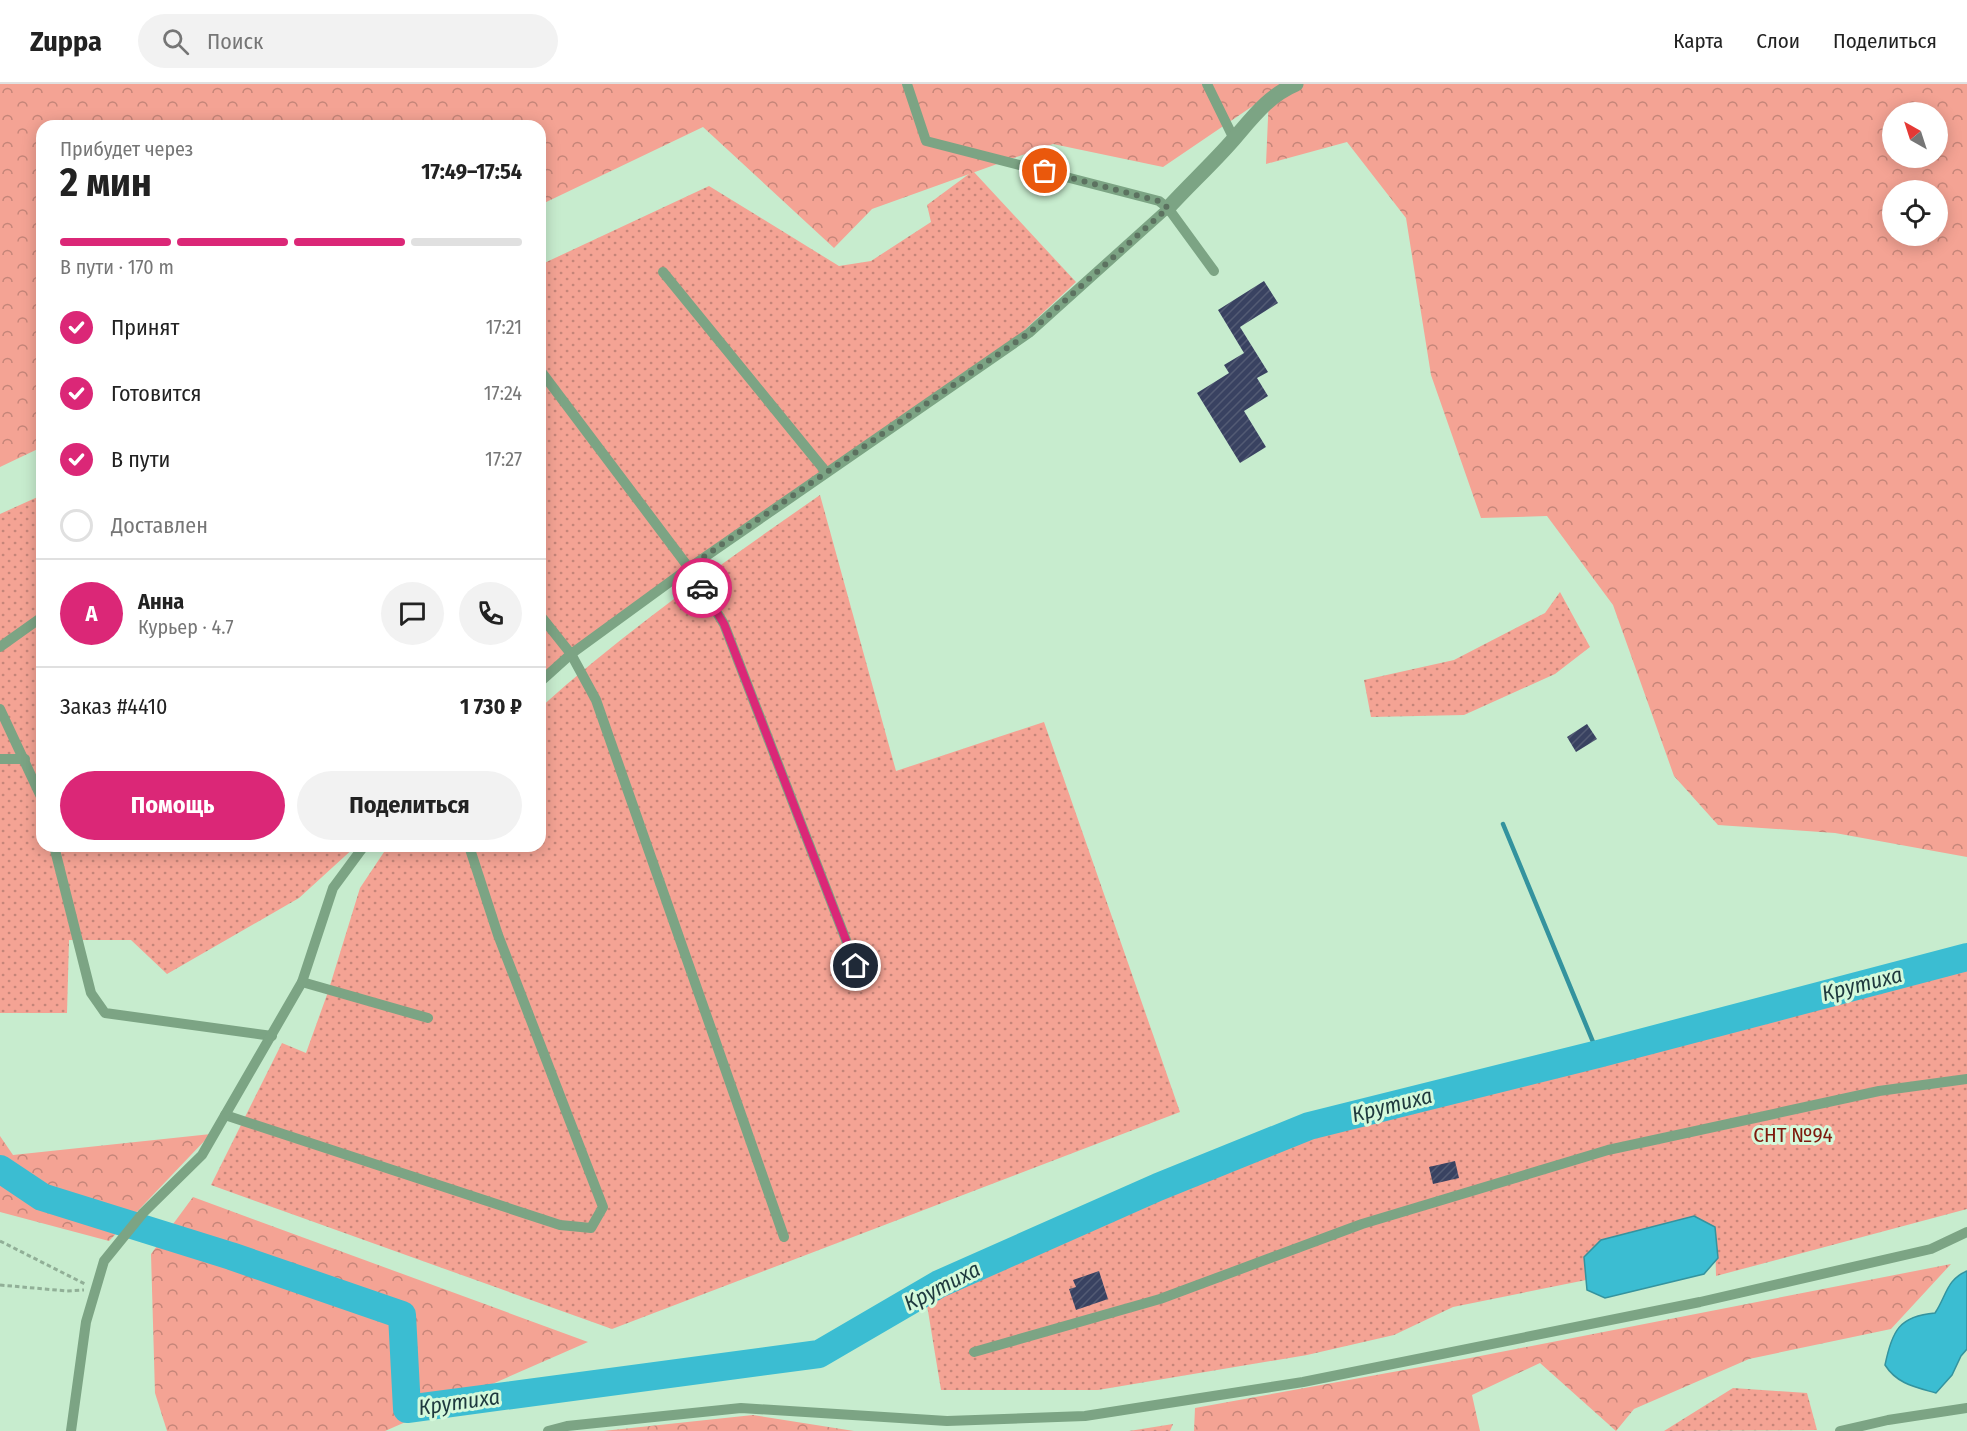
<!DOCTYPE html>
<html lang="ru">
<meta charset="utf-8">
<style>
:root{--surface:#fff;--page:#f2f2f2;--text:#222;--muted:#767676;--line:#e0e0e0;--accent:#db2777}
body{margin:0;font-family:"Fira Sans Condensed",sans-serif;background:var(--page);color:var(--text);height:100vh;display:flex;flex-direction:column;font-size:22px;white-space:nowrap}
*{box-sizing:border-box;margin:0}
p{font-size:20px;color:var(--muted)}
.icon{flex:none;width:33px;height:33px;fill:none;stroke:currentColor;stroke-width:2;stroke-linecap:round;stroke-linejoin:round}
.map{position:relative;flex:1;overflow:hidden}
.drawer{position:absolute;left:36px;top:36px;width:510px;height:732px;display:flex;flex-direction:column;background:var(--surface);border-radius:18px;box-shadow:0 3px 15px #0003}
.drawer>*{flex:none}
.needle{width:39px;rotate:321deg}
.tools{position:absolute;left:1882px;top:18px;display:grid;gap:12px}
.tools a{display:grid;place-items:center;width:66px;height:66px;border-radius:50%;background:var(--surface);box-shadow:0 3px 15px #0003;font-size:30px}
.pin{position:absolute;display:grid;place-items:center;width:51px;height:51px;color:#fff;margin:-26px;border:3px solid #fff;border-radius:50%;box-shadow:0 2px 6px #0007}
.courier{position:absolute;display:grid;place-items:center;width:60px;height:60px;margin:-30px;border:4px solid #db2777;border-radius:50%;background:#fff;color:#222;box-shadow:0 2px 8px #0007}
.overview em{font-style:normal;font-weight:700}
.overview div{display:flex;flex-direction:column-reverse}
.overview{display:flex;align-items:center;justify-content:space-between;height:102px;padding:0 24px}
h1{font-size:39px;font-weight:700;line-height:45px}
.bar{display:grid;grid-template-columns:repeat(4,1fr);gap:9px 6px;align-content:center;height:72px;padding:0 24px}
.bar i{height:8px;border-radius:4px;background:var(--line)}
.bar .active{background:var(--accent)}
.bar p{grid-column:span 4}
.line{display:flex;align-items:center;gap:15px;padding:0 24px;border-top:2px solid var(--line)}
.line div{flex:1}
.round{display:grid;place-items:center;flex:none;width:63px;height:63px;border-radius:32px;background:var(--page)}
ol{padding:0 24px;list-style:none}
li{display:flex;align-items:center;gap:18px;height:66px}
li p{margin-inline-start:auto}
li .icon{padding:6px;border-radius:50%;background:var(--accent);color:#fff;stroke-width:4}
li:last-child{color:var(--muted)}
li i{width:33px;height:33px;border:3px solid var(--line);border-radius:50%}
.primary-button{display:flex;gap:12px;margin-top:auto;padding:12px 24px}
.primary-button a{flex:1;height:69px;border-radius:36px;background:var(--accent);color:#fff;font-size:24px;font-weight:700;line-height:69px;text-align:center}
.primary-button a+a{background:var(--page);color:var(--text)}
header{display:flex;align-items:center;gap:36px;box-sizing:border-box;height:84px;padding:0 30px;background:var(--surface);border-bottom:2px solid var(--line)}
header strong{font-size:28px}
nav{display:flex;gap:33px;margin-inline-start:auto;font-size:21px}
.search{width:420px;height:54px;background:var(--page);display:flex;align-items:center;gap:15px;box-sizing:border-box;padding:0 21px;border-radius:33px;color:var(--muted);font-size:22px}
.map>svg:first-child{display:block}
</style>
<header>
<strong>Zuppa</strong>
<div class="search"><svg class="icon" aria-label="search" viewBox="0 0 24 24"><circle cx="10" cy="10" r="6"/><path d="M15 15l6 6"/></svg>Поиск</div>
<nav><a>Карта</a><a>Слои</a><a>Поделиться</a></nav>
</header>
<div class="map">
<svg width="1967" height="1347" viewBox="0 0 1967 1347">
<defs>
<pattern id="grass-dots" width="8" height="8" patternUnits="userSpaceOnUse" patternTransform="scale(1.5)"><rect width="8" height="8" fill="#f4a394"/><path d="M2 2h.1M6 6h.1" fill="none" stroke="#c58579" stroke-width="1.8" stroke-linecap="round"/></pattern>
<pattern id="forest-crowns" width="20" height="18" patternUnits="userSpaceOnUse" patternTransform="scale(1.5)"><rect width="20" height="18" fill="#f4a394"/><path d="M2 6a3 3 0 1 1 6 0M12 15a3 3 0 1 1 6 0" fill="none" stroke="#c58579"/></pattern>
<pattern id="building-hatch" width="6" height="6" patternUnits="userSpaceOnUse" patternTransform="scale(1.5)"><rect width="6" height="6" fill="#394261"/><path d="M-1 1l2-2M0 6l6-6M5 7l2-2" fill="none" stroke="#535b74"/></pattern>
</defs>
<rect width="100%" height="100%" fill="#c7ecce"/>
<g fill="url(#grass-dots)">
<path d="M973,87l103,111 -59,55 -477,343v-415l169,-79 130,80 32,-5 60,-39 -4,-17z"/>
<path d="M42,411v351h314l-57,52 -132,76 -36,-34h-62l-2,73h-67v-499z"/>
<path d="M820,411l76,276 148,-49 136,390 -568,217 -401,-144 71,-142 24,10 22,-61 32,-104 28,-42h152v-138c87,-79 184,-146 280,-213z"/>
<path d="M1560,508l30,55 -35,27 -91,41 -93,2 -7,-37 90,-20 91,-47z"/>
<path d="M1967,886v239l-251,67 -1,-49 -131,30 2,23 -133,27 -59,28 -87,20 -209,35h-157l-15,-91 373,-165z"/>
<path d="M1733,1304l74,5 10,37 -153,1z"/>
<path d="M1173,1340l-3,7h-41z"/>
</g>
<g fill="url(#forest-crowns)" fill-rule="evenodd">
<path d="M0,0h1967v773l-132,-24 -117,-8 -44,-49 -61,-171 -66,-89 -66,2 -50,-143 -25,-157 -59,-76 -81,22 3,-69 -106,72 -110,-23 -181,65 -38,39 -131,-121 -163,78v-79h-498v321l-42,20zM1893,28h45v46h-45zM1893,106h45v46h-45z"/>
<path d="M211,1050l-102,107 -109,-29v-76l13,19z"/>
<path d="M193,1113l395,145 -203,89h-218l-12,-38 -4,-139z"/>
<path d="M1951,1180l-60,65 -142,30 -115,50 -18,22 -76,-68 -68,32 8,36h-286l1,-23 275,-50z"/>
<path d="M753,1331l101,16h-251z"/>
</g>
<g fill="#3bbdd2" stroke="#34939e" stroke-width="1.5">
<path d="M1694,1132l21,11 3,31 -14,16 -99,24 -18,-8 -3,-33 17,-17z"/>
<path d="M1967,1187v78l-6,7 -9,19 -16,18c-21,-6 -39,-9 -51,-28 7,-34 14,-49 50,-52 12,-18 11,-33 32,-42z"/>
</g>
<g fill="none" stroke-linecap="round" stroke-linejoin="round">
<path stroke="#34939e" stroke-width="4.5" d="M1503,740l95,230"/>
<path stroke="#3bbdd2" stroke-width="28" d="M0,1085l42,28 189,59 171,59 5,94 412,-55 120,-70 219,-97 151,-61 289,-72 369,-97"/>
</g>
<g fill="url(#building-hatch)">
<path d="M1264,197l14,22 -38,24 28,45 -11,6 11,18 -24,15 22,36 -26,16 -43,-70 32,-20 -5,-8 20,-12 -26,-43z"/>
<path d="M1587,640l10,15 -21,13 -9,-15z"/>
<path d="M1455,1077l4,17 -26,6 -4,-17z"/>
<path d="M1099,1187l9,28 -32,11 -7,-21 7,-2 -3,-7z"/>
</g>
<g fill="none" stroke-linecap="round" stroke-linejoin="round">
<g stroke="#91af97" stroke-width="3" stroke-dasharray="4.5 3" stroke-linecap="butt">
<path d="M0,1157l85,43"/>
<path d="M0,1201l67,6 17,-1"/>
</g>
<g stroke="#7ca484" stroke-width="10">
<path d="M907,0l19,57 233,60 9,7 46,63"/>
<path d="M1207,0l27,55"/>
<path d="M663,188l163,200"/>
<path d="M540,286l149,198 35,56 132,342"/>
<path d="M540,531l31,39 25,46 188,537"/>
<path d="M0,563l42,-30"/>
<path d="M540,598l31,-28 118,-86 340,-235 139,-125"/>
<path d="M0,625l42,90"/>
<path d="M0,675h25"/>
<path d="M54,762l37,147 14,20 167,23"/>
<path d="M302,898l126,36"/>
<path d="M225,1031l335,110 31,3 12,-21 -105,-272 -29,-89"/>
<path d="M974,1268l186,-53 202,-75 246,-74 271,-59 88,-12"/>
<path d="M71,1347l15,-109 18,-61 39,-48 59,-58 100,-173 31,-94 31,-42"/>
<path d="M548,1347l19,-5 174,-18 206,13 138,-5 218,-34 397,-80 231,-53 36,-17"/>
<path d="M1840,1347l48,-11 79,-12"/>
</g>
<path stroke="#7ca484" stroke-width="15" d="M1168,124c21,-23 45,-45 65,-68 19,-22 36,-45 63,-56"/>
</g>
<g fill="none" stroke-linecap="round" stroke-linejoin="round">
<path stroke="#5c7260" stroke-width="6" stroke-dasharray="0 10.8" d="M702,504l-13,-21 340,-234 139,-125 -9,-7 -114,-30"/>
<path stroke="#db2777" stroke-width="8" d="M702,504l22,36 132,342"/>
</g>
<g text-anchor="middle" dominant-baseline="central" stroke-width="6" stroke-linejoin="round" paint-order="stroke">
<g font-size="21" fill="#7d190d" stroke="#d4f9db">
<text x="1793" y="1051">СНТ №94</text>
</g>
<g font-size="22" font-style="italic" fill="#1e393e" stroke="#d4f9db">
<text transform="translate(1862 900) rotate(-14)">Крутиха</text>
<text transform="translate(1392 1021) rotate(-14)">Крутиха</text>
<text transform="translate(942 1202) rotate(-27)">Крутиха</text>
<text transform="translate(459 1318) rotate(-8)">Крутиха</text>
</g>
</g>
</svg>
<div class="tools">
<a><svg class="needle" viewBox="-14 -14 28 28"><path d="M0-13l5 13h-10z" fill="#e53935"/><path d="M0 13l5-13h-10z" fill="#767676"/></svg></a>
<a><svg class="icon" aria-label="locate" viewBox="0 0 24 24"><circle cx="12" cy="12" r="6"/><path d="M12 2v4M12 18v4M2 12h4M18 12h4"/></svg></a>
</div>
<div class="pin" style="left:1045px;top:87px;background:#ea580c"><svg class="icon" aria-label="bag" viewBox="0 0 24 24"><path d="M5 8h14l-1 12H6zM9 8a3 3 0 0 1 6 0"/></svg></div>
<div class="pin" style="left:856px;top:882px;background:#1f2937"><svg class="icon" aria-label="home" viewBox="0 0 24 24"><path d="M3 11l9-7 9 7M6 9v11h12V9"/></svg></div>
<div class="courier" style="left:702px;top:504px"><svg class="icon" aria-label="car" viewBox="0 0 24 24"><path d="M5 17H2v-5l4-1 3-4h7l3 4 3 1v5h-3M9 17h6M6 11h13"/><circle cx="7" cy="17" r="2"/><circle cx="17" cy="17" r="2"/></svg></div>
<section class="drawer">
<div class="overview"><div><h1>2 мин</h1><p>Прибудет через</p></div><em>17:49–17:54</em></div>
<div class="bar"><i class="active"></i><i class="active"></i><i class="active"></i><i></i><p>В пути · 170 m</p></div>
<ol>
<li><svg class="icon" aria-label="check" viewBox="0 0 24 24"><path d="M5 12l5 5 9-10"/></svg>Принят<p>17:21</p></li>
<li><svg class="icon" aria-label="check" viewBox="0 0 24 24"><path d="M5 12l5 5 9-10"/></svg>Готовится<p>17:24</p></li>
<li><svg class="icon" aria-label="check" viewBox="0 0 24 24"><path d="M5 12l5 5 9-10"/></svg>В пути<p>17:27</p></li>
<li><i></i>Доставлен</li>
</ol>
<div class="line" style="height:108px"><b class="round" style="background:var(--accent);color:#fff">А</b><div><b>Анна</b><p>Курьер · 4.7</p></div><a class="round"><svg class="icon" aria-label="chat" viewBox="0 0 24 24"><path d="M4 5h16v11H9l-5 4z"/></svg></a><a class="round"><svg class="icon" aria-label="phone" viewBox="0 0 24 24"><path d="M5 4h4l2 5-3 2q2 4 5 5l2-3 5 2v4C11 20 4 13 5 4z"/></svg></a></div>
<div class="line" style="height:78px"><div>Заказ #4410</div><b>1 730 ₽</b></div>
<div class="primary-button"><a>Помощь</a><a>Поделиться</a></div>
</section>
</div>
